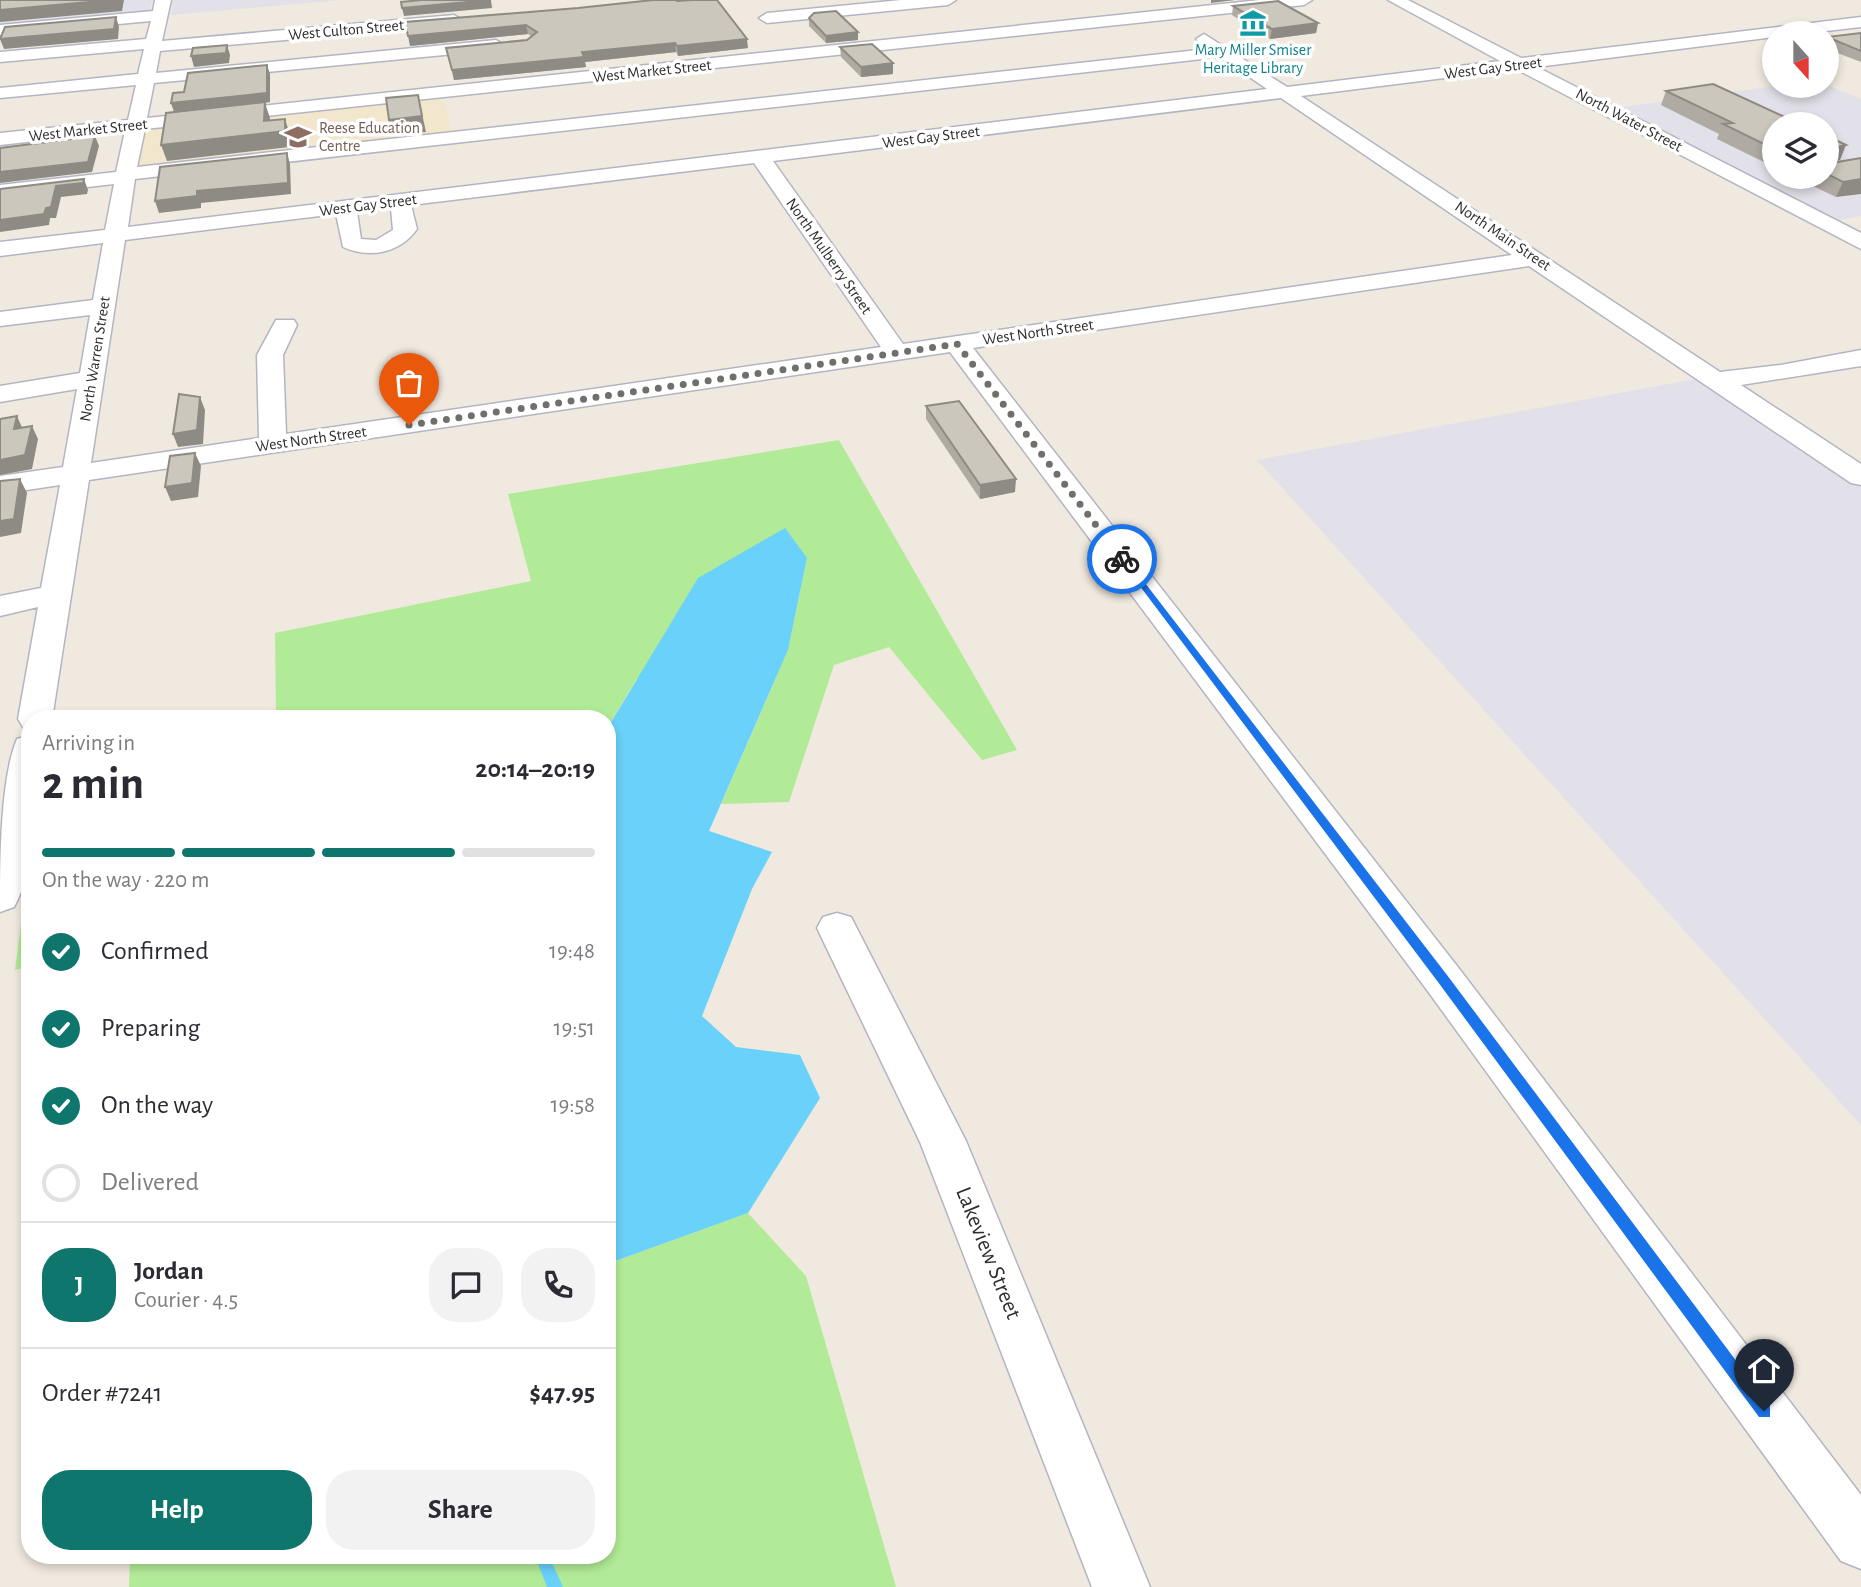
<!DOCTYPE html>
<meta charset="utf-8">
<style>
:root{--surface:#fff;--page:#f2f2f3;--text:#2b2b33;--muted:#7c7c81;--line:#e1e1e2;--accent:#0f766e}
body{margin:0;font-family:"Alegreya Sans",sans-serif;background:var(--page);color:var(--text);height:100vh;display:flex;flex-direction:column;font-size:26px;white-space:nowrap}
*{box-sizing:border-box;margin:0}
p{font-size:23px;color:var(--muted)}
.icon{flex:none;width:38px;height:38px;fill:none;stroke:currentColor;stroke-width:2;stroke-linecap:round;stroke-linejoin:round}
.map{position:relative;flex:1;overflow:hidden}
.side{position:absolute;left:21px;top:710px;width:595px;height:854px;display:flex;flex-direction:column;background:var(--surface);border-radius:28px;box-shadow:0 4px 10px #0003}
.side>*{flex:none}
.needle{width:46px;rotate:159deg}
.tools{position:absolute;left:1762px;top:21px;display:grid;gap:14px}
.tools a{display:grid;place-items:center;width:77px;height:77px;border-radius:50%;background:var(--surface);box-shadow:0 4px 10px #0003;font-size:35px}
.pin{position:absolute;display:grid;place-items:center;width:60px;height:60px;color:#fff;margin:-72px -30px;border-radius:50% 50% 50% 0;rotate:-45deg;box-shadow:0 0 7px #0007}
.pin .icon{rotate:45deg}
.courier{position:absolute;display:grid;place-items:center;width:70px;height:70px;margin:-35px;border:5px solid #1a73e8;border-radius:50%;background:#fff;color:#222;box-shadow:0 2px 9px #0007}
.head em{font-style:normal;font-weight:700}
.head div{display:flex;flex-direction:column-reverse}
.head{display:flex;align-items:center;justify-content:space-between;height:119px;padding:0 21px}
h1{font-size:46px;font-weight:700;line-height:52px}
.bar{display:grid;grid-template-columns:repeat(4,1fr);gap:10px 7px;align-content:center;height:84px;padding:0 21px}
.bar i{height:9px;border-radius:5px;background:var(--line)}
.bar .on{background:var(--accent)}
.bar p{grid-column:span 4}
.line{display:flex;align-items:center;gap:18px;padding:0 21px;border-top:2px solid var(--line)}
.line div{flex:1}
.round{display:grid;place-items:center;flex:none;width:74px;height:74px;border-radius:28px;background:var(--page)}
ol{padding:0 21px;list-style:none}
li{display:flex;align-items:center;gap:21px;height:77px}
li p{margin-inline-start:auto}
li .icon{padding:7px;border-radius:50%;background:var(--accent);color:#fff;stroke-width:4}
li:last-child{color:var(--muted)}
li i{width:38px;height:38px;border:4px solid var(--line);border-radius:50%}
.cta{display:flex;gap:14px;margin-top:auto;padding:14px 21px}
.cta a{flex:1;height:80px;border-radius:28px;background:var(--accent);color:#fff;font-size:28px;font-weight:700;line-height:80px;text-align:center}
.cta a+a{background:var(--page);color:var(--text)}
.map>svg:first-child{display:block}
</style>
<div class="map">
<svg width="1861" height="1587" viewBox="0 0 1861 1587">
<rect width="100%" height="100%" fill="#f0e9df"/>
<g fill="#e2e0e8" fill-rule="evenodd">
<path d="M85,0h67l-3,17 -149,14v-23z"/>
<path d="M173,0h167l-169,15z"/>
<path d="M1827,85l34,14v117l-26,5 -219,-113 159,-22zM1774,124h53v53h-53z"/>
<path d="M1701,378l160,108v639l-604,-665z"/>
</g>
<path fill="#f2e7cd" d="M436,98l8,3 10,42 -320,35 12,-48z"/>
<g fill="#b2eb97">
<path d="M839,440l178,310 -35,10 -93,-113 -55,18 -45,137 -68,2 67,-154 19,-92 -171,122 -29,49v-10h-331l-1,-86 256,-52 -23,-87z"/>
<path d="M30,853v113l-15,4z"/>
<path d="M748,1213l58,63 90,311h-767l1,-31h477v-292z"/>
</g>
<path fill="#69d1fa" d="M785,528l22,30 -19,92 -79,181 63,21 -20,37 -50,127 34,31 64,8 20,43 -72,115 -141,51v-535l91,-151z"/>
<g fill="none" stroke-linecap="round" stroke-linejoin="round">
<path fill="#69d1fa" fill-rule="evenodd" d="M535,1556h14l14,31h-16z"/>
<defs>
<g id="minor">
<path d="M155,0h16l-9,41 292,-26 8,5 -8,5 -294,26 -4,22 340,-33 8,5 -8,5 -342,33 -7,35 1113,-118h52l-8,5 -1159,124 -8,38 1070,-118 -11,-10 8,-5 83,53 213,-26 -112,-61h20l113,58 340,-41v10l-52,6h-35v4l-237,30 324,166v16l-345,-180 -215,27 419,276 61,-7 80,-15v16l-120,19 120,79v21l-10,-2 -322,-217 -556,82 484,618 404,529v74l-20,-8 -414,-571 -477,-638 -861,128 -37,239h-22v10l-7,-2 -5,-8 20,-112 -38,9v-20l41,-8 19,-103 -60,9v-18l63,-9 14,-78 -77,13v-16l80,-13 10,-58 -90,11v-14l93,-12 10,-57 -103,13v-14l105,-12 9,-46 -114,13v-12l116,-13 9,-41 -125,14v-12l128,-13 8,-35 -136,13v-10l138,-14 6,-25 -144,13v-10l146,-13 5,-18 -151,14v-10l153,-14zM1220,57l47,32 -1139,138 7,-48zM1281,98l231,157 -609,89 -130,-183zM754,163l127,184 -595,87 -3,-79 14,-30 -3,-5h-18l-19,35 2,83 -168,25 34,-223 211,-26 7,33c27,12 57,6 74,-18l-6,-24zM391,208l2,22 -17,10 -15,-1 -4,-27z"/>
<path d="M901,0h55l-8,5 -181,18 -8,-5 8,-5z"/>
<path d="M30,735c0,51 9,128 -16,172l-14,5c0,-48 0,-133 17,-173z"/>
<path d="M837,913l14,4 115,224 184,446h-58l-172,-445 -103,-214 6,-11z"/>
</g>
</defs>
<use href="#minor" stroke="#b3b5c2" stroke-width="3"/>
<use href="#minor" fill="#fff" fill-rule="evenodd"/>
</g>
<g fill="#afaba3">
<path d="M677,1l71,47 -70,8 -2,-4 -91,10 1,5 -132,13 -8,-32 81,-8 4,-4 -3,-2 -118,12 168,-38z"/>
<path d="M1233,6l85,17 -2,10 -46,6 -38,-24z"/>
<path d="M809,18l49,22 -32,3 -17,-17z"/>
<path d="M1861,33v29l-34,-13v-12z"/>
<path d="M840,47l53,16v11l-32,3 -20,-20z"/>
<path d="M1666,91l108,33v43l-57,-28 2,-5 -58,-29z"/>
<path d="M1827,136l13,24 -9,2v1l30,-5 -25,39 -42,-20h33z"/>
<path d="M926,406l89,86 -35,7 -54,-80z"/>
</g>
<g fill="#8e8b84">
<path d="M111,0h13l-2,11 -122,11v-12z"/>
<path d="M491,0l1,8 -88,8 -2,-8z"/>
<path d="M1211,0h24l-24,3z"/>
<path d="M116,17l3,10 -1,12 -114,10 -4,-10z"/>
<path d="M1318,23l-2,10 -46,6 2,-10z"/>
<path d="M526,25l2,9 -118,12 -2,-10z"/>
<path d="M858,32v8l-32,3v-7z"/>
<path d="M747,39l1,9 -70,8 -1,-10z"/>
<path d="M675,43l1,9 -91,10 1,5 -132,13 -2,-10 130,-18z"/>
<path d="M227,45l3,10 -1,8 -35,4 -3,-11z"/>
<path d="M893,63v11l-32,3v-10z"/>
<path d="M267,65l3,9v28l-5,1 5,15 -1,15 16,-14 5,16v12l-123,14 -6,-16 13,-33 -3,-9z"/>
<path d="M418,95l8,37 -33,4 -4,-16z"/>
<path d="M95,136l4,10 -7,26 -92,11v-11z"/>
<path d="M1846,145l-6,15 -13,3 5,-15z"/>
<path d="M287,153l3,11 1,30 -90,9v5l-42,5 -4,-12 42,-10z"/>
<path d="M84,179l4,11 -1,4 -26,3 -5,21h-6l-1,7 -49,7v-12l56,-34z"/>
<path d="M1861,179v15l-25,3 7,-15z"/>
<path d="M200,397l5,13 -2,34 -25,3 -5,-13z"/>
<path d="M17,416l6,14 -9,-1z"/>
<path d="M32,426l6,13 -6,30 -32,6v-15z"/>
<path d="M195,453l6,13 -3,31 -27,4 -6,-14z"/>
<path d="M20,479l7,14 -6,40 -21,4v-16z"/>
<path d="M1016,479l-1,13 -35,7v-14z"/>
</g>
<g fill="#cbc7bd" stroke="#8e8b84" stroke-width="2">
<path d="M0,0h111l-111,10z"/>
<path d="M421,0h69l-88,8 -1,-6z"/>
<path d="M653,0h23l1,1 16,-1h24l30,39 -70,7 -2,-3 -93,9 2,5 -132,13 -6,-22 81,-8 10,-8 -11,-7 -118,11 -3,-14 173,-14z"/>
<path d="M1278,1l40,22 -46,6 -39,-23z"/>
<path d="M836,11l22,21 -32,4 -17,-18 5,-5z"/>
<path d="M116,17l-2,12 -114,10 5,-12z"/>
<path d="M1861,33v18l-34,-14z"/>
<path d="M872,44l21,19 -32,4 -21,-20z"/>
<path d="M227,45l-1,8 -35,3 2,-8z"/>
<path d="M267,65v28l-96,10 2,-10 11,-1 4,-19z"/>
<path d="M1713,84l87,40h-26v25l-51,-25 10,-1 -67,-32z"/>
<path d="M418,95l4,21 -33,4 -3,-22z"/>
<path d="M265,102l-1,19 21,-2v12l-124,14 5,-32z"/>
<path d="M95,136l-7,26 -88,10v-24z"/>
<path d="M1827,136l19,9 -14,3 -1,15 30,-5v21l-18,3 -16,-8z"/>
<path d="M287,153l1,30 -91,8v5l-42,5 5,-34z"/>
<path d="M84,179l-1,4 -27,3 -5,21 -5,1 -2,6 -44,6v-31z"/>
<path d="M179,394l21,3 -3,33 -24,4z"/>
<path d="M959,401l57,78 -36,6 -54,-79z"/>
<path d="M17,416l-3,13 18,-3 -7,29 -25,5v-41z"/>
<path d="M195,453l-3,30 -27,4 5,-31z"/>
<path d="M20,479l-6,40 -14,2v-40z"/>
</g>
<path fill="#1a73e8" d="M1118,557h7l322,418 323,431v11h-11l-321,-435z"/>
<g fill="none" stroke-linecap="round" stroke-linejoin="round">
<path stroke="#716f6b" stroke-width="7" stroke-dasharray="0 12.6" d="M409,425l548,-81 165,215"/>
</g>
<defs>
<symbol id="museum-bare" viewBox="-9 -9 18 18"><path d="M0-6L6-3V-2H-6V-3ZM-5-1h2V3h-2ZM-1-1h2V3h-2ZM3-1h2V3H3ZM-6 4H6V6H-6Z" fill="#0f9aa8" stroke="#fff" stroke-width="2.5" paint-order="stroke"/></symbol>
<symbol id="school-bare" viewBox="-9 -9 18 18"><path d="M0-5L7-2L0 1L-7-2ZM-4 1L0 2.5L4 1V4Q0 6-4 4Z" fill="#8d6e63" stroke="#fff" stroke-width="2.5" paint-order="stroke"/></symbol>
</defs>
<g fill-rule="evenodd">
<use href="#museum-bare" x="1234" y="4" width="38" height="38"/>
<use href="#school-bare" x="279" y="118" width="38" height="38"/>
</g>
<g text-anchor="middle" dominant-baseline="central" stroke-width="7" stroke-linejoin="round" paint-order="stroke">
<g font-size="16" fill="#2d2d2d" stroke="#fff">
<text transform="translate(346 30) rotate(-5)">West Culton Street</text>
<text transform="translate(1493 68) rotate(-7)">West Gay Street</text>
<text transform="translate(652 71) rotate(-6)">West Market Street</text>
<text transform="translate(1629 120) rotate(28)">North Water Street</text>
<text transform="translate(88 130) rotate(-6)">West Market Street</text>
<text transform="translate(931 137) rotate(-7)">West Gay Street</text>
<text transform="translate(368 205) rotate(-7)">West Gay Street</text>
<text transform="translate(1503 236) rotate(34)">North Main Street</text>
<text transform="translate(829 256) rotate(55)">North Mulberry Street</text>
<text transform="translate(1038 332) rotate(-8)">West North Street</text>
<text transform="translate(95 359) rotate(-81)">North Warren Street</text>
<text transform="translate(311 439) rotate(-8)">West North Street</text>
</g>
<g font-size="16" fill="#0d838f" stroke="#fff">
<text x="1253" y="50">Mary Miller Smiser<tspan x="1253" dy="18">Heritage Library</tspan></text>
</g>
<g font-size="16" fill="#785e54" stroke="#fff" text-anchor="start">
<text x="319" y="128">Reese Education<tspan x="319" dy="18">Centre</tspan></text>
</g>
<g font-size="23" fill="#2d2d2d" stroke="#fff">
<text transform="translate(988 1253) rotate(68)">Lakeview Street</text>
</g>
</g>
</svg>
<div class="tools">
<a><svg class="needle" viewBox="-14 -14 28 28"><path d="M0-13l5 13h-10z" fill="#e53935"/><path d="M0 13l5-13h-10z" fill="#7c7c81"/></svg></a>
<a><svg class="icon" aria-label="layers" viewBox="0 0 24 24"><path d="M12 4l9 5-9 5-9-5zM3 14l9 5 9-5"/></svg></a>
</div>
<div class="pin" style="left:409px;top:425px;background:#ea580c"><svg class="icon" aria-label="bag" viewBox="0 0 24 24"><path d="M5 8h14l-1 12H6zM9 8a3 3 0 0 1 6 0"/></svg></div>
<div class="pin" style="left:1764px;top:1411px;background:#1f2937"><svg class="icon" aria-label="home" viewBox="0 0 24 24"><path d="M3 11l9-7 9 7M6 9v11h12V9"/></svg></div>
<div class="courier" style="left:1122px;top:559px"><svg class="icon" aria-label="bike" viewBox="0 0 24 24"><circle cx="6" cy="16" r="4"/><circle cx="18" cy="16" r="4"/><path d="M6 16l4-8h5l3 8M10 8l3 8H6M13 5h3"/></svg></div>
<section class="side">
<div class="head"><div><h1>2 min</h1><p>Arriving in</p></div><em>20:14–20:19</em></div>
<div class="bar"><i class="on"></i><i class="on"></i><i class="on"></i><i></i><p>On the way · 220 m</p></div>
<ol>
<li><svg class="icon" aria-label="check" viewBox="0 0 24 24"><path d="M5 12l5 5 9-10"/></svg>Confirmed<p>19:48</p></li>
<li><svg class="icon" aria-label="check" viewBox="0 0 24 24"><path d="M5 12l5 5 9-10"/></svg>Preparing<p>19:51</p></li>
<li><svg class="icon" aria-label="check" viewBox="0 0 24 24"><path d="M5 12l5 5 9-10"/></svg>On the way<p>19:58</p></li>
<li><i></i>Delivered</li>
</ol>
<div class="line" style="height:126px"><b class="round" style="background:var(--accent);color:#fff">J</b><div><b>Jordan</b><p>Courier · 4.5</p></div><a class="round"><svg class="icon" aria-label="chat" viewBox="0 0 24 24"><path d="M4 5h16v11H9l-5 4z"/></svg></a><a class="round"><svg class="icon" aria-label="phone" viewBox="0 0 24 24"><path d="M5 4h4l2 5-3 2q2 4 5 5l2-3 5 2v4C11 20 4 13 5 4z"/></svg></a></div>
<div class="line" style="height:91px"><div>Order #7241</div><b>$47.95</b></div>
<div class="cta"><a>Help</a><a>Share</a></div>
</section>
</div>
